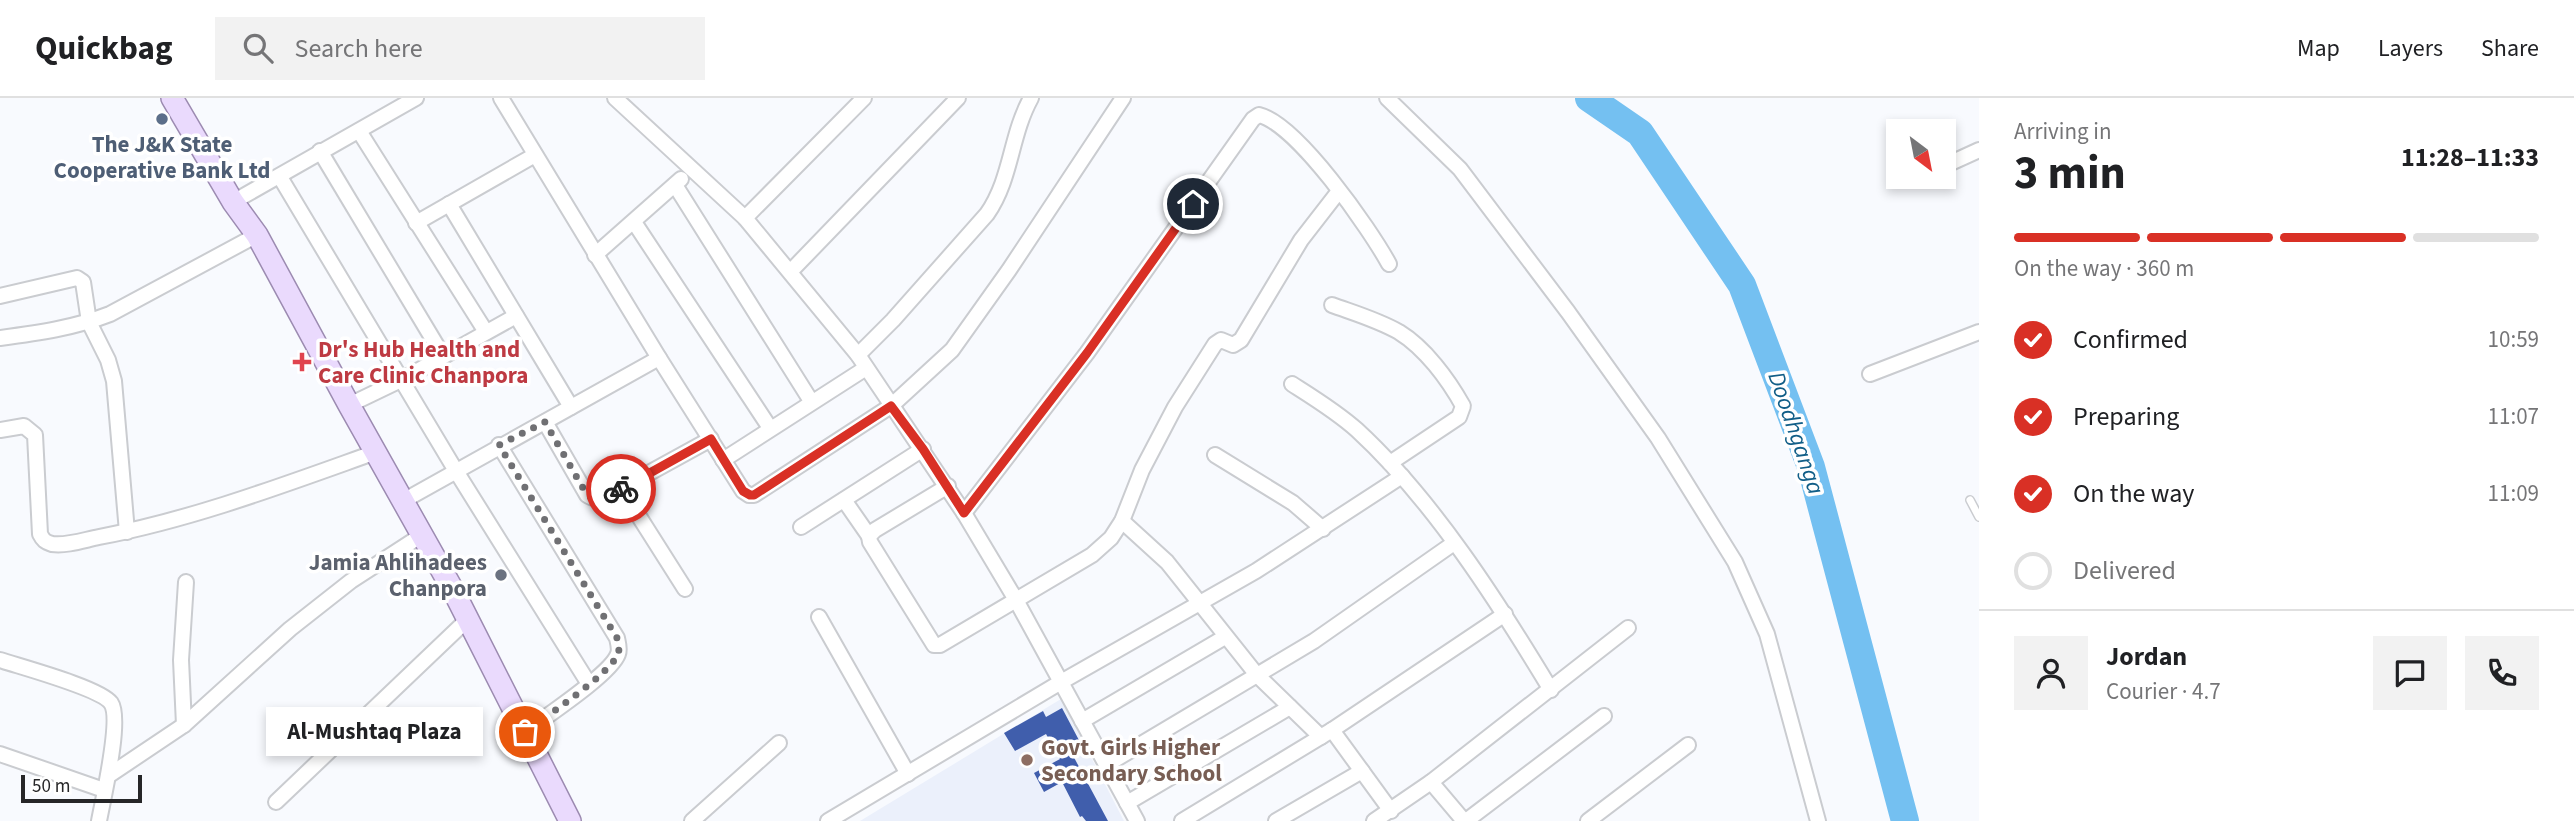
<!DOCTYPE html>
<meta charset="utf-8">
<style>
:root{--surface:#fff;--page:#f2f2f2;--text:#202124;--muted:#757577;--line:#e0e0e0;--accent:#d93025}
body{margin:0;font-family:"Source Sans 3",sans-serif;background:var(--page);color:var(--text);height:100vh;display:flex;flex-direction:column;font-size:26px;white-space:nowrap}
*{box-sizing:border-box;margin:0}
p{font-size:23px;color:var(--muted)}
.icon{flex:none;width:38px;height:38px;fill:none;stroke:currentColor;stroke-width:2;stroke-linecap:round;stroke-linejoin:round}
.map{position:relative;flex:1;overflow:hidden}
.drawer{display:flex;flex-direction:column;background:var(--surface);width:595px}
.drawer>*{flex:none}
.needle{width:46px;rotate:148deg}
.buttons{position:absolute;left:1886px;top:21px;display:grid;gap:14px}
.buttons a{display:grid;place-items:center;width:70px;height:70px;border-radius:0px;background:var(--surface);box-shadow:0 4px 10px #0003;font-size:35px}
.scale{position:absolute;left:21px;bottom:18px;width:121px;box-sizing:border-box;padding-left:7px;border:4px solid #262628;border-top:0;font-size:19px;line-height:24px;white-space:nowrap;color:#262628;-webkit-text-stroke:5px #fff;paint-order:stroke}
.pin{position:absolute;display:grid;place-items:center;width:60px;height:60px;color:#fff;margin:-30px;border:4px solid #fff;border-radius:50%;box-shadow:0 2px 7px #0007}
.courier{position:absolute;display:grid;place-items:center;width:70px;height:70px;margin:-35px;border:5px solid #d93025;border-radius:50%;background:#fff;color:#222;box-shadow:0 2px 9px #0007}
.bubble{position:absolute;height:49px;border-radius:0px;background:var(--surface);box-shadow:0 4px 10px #0003;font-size:23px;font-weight:700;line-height:49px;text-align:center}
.overview em{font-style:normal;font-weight:700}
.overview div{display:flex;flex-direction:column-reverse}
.overview{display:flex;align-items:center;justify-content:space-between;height:119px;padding:0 35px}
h1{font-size:46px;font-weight:700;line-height:52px}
.bar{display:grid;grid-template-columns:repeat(4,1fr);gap:10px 7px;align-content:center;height:84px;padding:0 35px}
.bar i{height:9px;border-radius:5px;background:var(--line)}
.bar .active{background:var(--accent)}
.bar p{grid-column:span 4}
.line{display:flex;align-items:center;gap:18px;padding:0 35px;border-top:2px solid var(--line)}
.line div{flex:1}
.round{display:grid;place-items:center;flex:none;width:74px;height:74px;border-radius:0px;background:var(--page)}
ol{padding:0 35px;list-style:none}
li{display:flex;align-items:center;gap:21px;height:77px}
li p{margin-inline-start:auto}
li .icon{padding:7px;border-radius:50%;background:var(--accent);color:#fff;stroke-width:4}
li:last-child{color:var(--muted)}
li i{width:38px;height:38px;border:4px solid var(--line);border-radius:50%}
header{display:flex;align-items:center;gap:42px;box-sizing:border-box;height:98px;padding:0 35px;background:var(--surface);border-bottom:2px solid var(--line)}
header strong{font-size:33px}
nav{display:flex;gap:38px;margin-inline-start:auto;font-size:24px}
.search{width:490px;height:63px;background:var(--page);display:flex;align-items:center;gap:18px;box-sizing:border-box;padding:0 24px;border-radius:0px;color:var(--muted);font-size:26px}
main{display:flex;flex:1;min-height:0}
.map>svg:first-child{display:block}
</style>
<header>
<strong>Quickbag</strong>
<div class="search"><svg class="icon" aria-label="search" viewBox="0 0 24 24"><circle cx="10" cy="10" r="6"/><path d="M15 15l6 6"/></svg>Search here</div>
<nav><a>Map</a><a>Layers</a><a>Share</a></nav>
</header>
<main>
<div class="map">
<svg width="1979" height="723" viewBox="0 0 1979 723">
<rect width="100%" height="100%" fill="#f8fafe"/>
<path fill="#ebf0fb" d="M1061,601l63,122h-264z"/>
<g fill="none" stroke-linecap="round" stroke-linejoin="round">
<path stroke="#74c0f1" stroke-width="28" d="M1589,0l51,35 102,152 69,182 94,354"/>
</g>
<path fill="#405eac" d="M1062,610l19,36 -11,6 38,71h-22l-4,-5 -2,1 -18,-35 -18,10 -10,-19 26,-14 -14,-25 -31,17 -11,-18 39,-22 3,6z"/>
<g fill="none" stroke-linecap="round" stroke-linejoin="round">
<defs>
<path id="service" d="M1970,402l9,17"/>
<g id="minor">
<path d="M501,0l158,260 84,133 6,4h5l137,-89 61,-56 57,-80 114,-172"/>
<path d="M615,0l130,120 113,137 106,158 52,87 121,221"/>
<path d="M1387,0l73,71 108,143 90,126 77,124 32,72 51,187"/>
<path d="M359,33l127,201"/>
<path d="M320,53l123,205"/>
<path d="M1944,68l35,-16"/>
<path d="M280,79l176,294 133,213"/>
<path d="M675,87l136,216"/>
<path d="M233,104l183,-104"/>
<path d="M449,106l122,203"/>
<path d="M745,120l119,-120"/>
<path d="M634,124l136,206"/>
<path d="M416,125l119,-68"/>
<path d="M595,157l86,-76"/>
<path d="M791,173l167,-173"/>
<path d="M0,198l77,-18 6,4 6,40 19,38 6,21 13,151"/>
<path d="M1332,207c22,8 46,15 67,27 26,16 49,47 64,74l-4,11 -69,46"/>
<path d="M0,240c38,-5 74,-10 110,-24l147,-79"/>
<path d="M858,257l35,-35 94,-106c25,-36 23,-78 44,-116"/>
<path d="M1870,276l109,-42"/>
<path d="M1292,286c22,14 45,28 65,46 76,70 141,172 194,260"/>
<path d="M349,307l52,-25 115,-64"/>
<path d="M545,324l42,73c7,5 13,4 22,0l102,-56"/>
<path d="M0,332l24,-4 11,9 5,99c3,6 5,8 12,10 15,2 32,-4 47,-7 95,-18 187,-53 277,-85"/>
<path d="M499,347l118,193c1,5 3,11 1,16 -7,20 -73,63 -93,78"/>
<path d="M1215,357l78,48 30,26"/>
<path d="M723,362l143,-92"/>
<path d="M948,388l-73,44 -6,6 1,6 64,103h6l152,-90 19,-17 11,-17 20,-51 33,-63 40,-63 6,-4 12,5 8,-5 60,-100 38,-49"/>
<path d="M621,390l64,101"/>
<path d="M844,402l25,36"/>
<path d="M403,403l256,-143"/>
<path d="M964,415l123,-160 166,-234 6,-4c38,9 111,114 130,149"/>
<path d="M1122,423l45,41 90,113 64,62"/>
<path d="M801,429l122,-78"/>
<path d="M819,519l89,157"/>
<path d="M0,562c21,7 100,28 111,43 11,16 -8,96 -12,118"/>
<path d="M1082,623l143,-84"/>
<path d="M184,627l-3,-65 5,-78"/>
<path d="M1332,632l59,81"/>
<path d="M0,656l104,36"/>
<path d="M1106,667l208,-124 140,-98"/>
<path d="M108,678l76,-51 106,-96 61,-48 71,-46"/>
<path d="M1431,684l33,39"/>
<path d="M276,704l192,-183"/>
<path d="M1127,705l163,-96"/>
<path d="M692,723l87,-78"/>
<path d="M828,723l233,-139 195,-111 146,-95"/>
<path d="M1182,723l150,-91 173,-116"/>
<path d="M1276,723l86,-50"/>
<path d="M1374,723l57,-39 197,-154"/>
<path d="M1466,723l138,-105"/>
<path d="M1588,723l100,-76"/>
</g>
<path id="primary" d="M172,0l61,104 24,33 92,170 105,187 116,229"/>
</defs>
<use href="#service" stroke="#caccd0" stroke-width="10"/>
<use href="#minor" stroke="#caccd0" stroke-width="18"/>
<use href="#primary" stroke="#9c8bb1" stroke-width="24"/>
<use href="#service" stroke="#fff" stroke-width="7"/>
<use href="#minor" stroke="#fff" stroke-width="14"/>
<use href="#primary" stroke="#eadafd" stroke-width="21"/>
</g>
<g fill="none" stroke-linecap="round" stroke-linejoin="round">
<path stroke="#707073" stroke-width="7" stroke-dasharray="0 12.6" d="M525,634c20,-15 85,-58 93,-78 2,-5 0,-11 -1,-16l-118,-193 46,-23 42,73c12,8 22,0 34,-6"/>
<path stroke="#d93025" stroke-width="9" d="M621,391l90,-50 32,52 7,4h4l137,-89 32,43 41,64 123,-160 106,-149"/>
</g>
<circle fill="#5c6f8a" stroke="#fff" stroke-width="2.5" cx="162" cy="21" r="7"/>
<path fill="#e0444e" stroke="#fff" stroke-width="2.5" d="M298.5 253.5h7v7h7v7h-7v7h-7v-7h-7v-7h7z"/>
<circle fill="#6b7280" stroke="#fff" stroke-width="2.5" cx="501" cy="477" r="7"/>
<circle fill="#8d6e63" stroke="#fff" stroke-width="2.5" cx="1027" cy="662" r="7"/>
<g text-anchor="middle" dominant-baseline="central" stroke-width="7" stroke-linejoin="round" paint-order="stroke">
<g font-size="23" font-weight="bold" fill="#4e5e75" stroke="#fff">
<text x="162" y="46">The J&amp;K State<tspan x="162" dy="26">Cooperative Bank Ltd</tspan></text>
</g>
<g font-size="23" font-weight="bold" fill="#be3a42" stroke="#fff" text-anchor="start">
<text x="318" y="251">Dr's Hub Health and<tspan x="318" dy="26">Care Clinic Chanpora</tspan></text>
</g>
<g font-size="23" font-weight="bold" fill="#5b616d" stroke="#fff" text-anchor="end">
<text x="487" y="464">Jamia Ahlihadees<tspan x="487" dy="26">Chanpora</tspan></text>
</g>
<g font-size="23" font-weight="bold" fill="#785e54" stroke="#fff" text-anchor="start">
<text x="1041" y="649">Govt. Girls Higher<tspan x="1041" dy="26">Secondary School</tspan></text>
</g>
<g font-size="24" font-style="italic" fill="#115e87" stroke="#fff">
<text transform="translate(1796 335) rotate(71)">Doodhganga</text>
</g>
</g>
</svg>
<div class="buttons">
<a><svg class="needle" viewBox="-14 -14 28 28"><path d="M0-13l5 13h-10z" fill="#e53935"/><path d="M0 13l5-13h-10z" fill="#757577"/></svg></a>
</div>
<div class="scale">50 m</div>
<div class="pin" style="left:525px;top:634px;background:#ea580c"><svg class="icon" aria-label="bag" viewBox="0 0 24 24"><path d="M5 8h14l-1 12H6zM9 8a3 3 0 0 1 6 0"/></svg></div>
<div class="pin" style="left:1193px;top:106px;background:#1f2937"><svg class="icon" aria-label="home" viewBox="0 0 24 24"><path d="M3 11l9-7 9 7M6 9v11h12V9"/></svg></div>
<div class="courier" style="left:621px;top:391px"><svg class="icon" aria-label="bike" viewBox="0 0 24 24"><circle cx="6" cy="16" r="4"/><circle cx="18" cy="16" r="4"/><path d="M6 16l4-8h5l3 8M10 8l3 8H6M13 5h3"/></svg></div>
<div class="bubble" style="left:266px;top:609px;width:217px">Al-Mushtaq Plaza</div>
</div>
<section class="drawer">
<div class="overview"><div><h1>3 min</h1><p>Arriving in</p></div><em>11:28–11:33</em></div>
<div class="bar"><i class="active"></i><i class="active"></i><i class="active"></i><i></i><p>On the way · 360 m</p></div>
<ol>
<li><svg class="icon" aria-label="check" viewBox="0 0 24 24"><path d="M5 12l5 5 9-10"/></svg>Confirmed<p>10:59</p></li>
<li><svg class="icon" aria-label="check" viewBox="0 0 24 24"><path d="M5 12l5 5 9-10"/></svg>Preparing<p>11:07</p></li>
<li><svg class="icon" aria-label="check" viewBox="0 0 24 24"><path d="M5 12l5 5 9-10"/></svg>On the way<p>11:09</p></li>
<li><i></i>Delivered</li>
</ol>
<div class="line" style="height:126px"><a class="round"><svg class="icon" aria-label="person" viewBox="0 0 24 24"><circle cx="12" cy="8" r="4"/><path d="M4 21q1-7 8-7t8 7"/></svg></a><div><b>Jordan</b><p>Courier · 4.7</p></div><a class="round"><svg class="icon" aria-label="chat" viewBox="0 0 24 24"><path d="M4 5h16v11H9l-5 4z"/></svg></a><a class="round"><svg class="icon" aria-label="phone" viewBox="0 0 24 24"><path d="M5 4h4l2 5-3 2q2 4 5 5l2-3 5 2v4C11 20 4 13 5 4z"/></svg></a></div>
</section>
</main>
